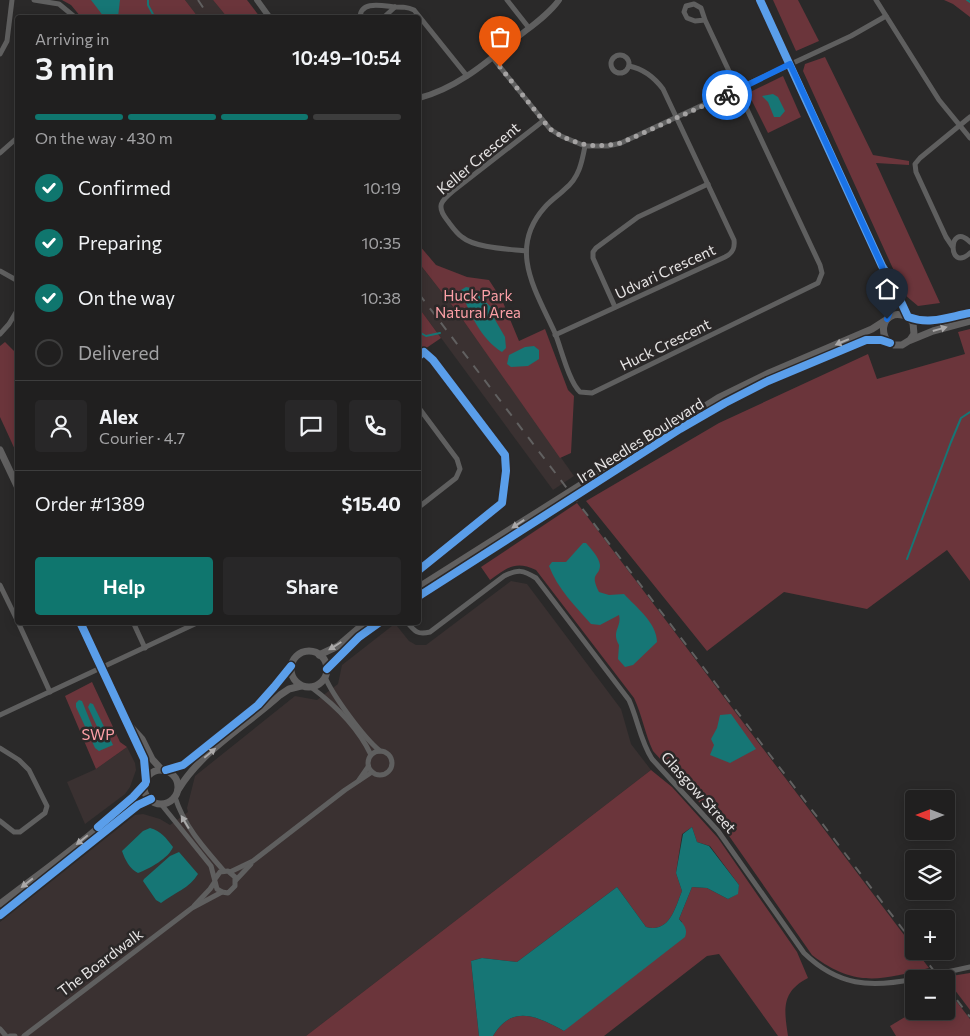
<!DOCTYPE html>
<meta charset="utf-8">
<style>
:root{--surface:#201f1f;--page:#282728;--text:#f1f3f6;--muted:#a2a2a4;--line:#3d3d3d;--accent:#0f766e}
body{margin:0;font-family:Commissioner,sans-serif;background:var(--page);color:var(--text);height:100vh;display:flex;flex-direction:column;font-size:19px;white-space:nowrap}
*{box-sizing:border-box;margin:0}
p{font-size:16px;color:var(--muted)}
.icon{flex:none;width:28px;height:28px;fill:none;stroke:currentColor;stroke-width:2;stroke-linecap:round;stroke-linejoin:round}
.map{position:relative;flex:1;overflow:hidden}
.drawer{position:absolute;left:15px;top:15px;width:406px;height:610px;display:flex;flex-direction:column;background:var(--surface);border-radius:5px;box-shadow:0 2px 12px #0003,0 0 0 1px var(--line)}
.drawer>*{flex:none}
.needle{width:32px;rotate:270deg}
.fabs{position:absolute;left:905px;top:790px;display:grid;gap:10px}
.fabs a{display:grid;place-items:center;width:50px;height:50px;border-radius:5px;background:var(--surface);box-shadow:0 2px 12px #0003,0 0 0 1px var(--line);font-size:25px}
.pin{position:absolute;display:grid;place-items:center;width:42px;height:42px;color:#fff;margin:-51px -21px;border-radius:50% 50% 50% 0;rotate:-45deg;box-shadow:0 0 5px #0007}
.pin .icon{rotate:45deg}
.courier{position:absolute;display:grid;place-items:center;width:50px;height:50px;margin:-25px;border:4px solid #1a73e8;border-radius:50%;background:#fff;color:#222;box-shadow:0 1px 6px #0007}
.summary em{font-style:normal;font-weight:600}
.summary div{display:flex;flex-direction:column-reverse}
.summary{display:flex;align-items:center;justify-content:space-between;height:85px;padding:0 20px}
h1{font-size:32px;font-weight:600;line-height:38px}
.bar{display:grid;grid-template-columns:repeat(4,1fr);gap:8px 5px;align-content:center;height:60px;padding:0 20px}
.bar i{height:6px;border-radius:4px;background:var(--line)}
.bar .current{background:var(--accent)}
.bar p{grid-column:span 4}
.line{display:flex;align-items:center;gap:12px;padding:0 20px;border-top:1px solid var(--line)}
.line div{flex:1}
.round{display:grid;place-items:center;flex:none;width:52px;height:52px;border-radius:5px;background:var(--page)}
ol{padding:0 20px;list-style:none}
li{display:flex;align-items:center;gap:15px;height:55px}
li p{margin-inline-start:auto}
li .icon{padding:5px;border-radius:50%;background:var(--accent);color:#fff;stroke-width:4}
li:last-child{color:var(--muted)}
li i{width:28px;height:28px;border:2px solid var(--line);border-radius:50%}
.primary-button{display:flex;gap:10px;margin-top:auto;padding:10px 20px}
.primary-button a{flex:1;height:58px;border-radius:5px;background:var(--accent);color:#fff;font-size:20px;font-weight:600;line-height:58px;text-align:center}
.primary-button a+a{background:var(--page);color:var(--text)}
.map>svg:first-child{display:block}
</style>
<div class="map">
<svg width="970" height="1036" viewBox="0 0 970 1036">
<rect width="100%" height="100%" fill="#2a2929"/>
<g fill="#3a3131">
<path d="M185,0h28l14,17h-29z"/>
<path d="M419,263l39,50 116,163 -21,14 -134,-182z"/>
<path d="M511,581l16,3 94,125 10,35 20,26 -345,266h-306v-114l135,-107 8,-1 17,5 10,6 18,-13 -1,-4 8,-32 100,-80 22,4 21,-16 4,-19 50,-39h5l12,15 7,4h10z"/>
<path d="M127,747l8,16 1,7 -6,17 -5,7 -40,30 -18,-42 29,-13z"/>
</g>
<g fill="#6b353b">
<path d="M62,0h123l13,17h-117l-10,-12z"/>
<path d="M213,0h34l13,17h-33z"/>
<path d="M773,0h25l21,41 -23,10z"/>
<path d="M944,0h26v17l-17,-13z"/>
<path d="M825,57l48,98 36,6v4l-33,-2 64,140 -22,3 -13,-11 -102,-224 2,-7z"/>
<path d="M783,76l18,41 -33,16 -20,-40z"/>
<path d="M419,245l17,20 31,12 22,3 13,20 17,41 26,-12 23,61 6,6 -3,57 -11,5 -102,-145 -39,-50z"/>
<path d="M419,308l22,30 -22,15z"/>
<path d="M970,329v252l-23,-31 -80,59 -83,-17 -77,59 -121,-150 133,-78 149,-69 9,25 88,-25 -7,-22z"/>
<path d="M5,342l12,12v100l-17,-37v-71z"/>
<path d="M577,503l337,445v3h2l13,17c-48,12 -74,20 -117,-13l-85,-122 -74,-82c-8,-17 -11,-36 -19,-53l-98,-128c-21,-10 -29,-2 -46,10l-9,-13z"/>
<path d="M92,682l28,60 7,5 -31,22 -31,-73z"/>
<path d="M651,770l21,17 46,51 79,114 11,26c-27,14 -24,31 -20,58h-10l-59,-82 -12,2 -103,80h-111c19,-32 44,-20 71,-5l118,-109 -3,-3 13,-32 15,1 21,11 9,-5 2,-9 -29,-39 -13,-4 -5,-15 -10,7 -6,39 6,18c-7,17 -12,42 -36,36l-29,-40 -100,75 -35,-4 -11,3 8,75h-173z"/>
<path d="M970,973v37l-25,-33z"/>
<path d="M946,988l24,31v17h-74l-6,-10 25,-15h31z"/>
</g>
<g fill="#167675">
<path d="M91,0h29l-2,17h-14z"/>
<path d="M773,94l5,3 7,14 -5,6h-6l-6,-15 -6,-6z"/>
<path d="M466,287l5,1 21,20 2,10 11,19 1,11 -4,4c-21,-13 -33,-39 -41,-62z"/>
<path d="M534,346l5,4v9l-11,7 -17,1 -4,-3 2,-9 16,-8z"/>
<path d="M583,543h3c5,6 13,14 14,22 0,12 -11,7 -1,27l10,3 15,-1c12,13 33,29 33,48l-24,23 -8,2 -7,-8 1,-14c-8,-14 3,-18 0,-30l-19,10 -9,-1c-15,-17 -34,-36 -42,-58l3,-4h14z"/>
<path d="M79,700l3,1 13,32 3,1 2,-1 -12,-26 2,-4 3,1 20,41 -14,6 -4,-3 -19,-41v-4z"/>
<path d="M731,714l25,35 -26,14 -20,-8 4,-10 -3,-6 6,-11 3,-13z"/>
<path d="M692,827l5,15 12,4 30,39 -1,9 -10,5 -21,-11 -15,-1 -13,32c5,6 9,10 6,18l-121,94c-27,-15 -52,-27 -71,5h-14l-8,-75 11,-3 35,4 100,-75 29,40c24,6 29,-19 36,-36l-6,-18 7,-39z"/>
<path d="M150,828c11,3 16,10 23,19 -4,11 -24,22 -35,26 -8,-4 -13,-13 -16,-22l21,-20z"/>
<path d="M179,852l19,22c-8,14 -24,19 -37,29l-5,-3 -13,-19 1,-2 26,-23z"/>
</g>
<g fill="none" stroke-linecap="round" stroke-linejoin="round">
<g stroke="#167675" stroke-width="2">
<path d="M148,0v5l7,13"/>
<path d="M967,0l3,2"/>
<path d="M419,332l7,4 14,-3"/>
<path d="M907,559l44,-117 10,-24 9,-6"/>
</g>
<g stroke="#5f5f5f" stroke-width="5">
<path d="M34,0l25,4 17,14"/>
<path d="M507,0l22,28"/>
<path d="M876,0l63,100 31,38"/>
<path d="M360,18c0,-18 23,-12 35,-11 8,0 12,0 19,3l53,66"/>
<path d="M383,18l12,-11"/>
<path d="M0,54l7,-13 5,-41"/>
<circle cx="620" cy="64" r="9"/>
<path d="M492,57l58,72 11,7 24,10h23l13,-3 230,-107 35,-20"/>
<path d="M585,146c-3,16 -6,32 -20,43 -6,6 -14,11 -20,18 -38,42 -9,84 10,126 6,15 14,49 25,59l12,1 226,-110 4,-10 -2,-8 -115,-245 -4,-12 -7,-4 -8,2 -2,6 3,6 8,3 10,-1"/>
<path d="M0,153l18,-16"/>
<path d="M970,242c-22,-22 -23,32 0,11"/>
<path d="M952,246l-6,-9 -30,-65 -1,-8 5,-6 50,-41"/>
<path d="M526,251c-17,-2 -51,-3 -64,-14 -6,-4 -11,-12 -15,-17 -11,-14 -6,-19 6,-29l90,-70"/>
<path d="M0,271l18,10"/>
<path d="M615,307l-22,-49v-6l3,-4 42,-31 70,-33"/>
<path d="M0,334l9,-10 9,-15"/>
<path d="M555,335l170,-78c8,-4 10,-9 9,-17l-71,-151c-9,-12 -19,-20 -34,-23"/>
<path d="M419,408l38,51 3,10 -4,9 -37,29"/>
<path d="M0,585l18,37"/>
<path d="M18,622l32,70"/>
<path d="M133,622l12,26"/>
<path d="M407,622c8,10 11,13 23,10l74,-56c14,-7 19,-6 32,2l93,122c9,20 11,40 23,59l66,72 86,122c34,33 66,35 110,26"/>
<path d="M325,677c8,19 39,61 55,74"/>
<path d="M311,687c24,18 47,40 60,68"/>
<path d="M0,715l199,-93"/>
<path d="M0,748l19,12 10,10 18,36 -2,7 -25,19h-6l-14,-11"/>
<circle cx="380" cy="763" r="12"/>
<path d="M359,780l9,-13"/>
<path d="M175,797c9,29 29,51 49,74"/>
<path d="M161,804l50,62 6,23 5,3 6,1 7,-7v-9l-7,-6 -8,1 -5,7"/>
<path d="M230,872l23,-11 92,-71 27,-18"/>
<path d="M236,880l15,-16"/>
<path d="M194,906l16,-17 4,-6"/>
<path d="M915,979l55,-12"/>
<path d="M0,1029l6,7"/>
<path d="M10,1036h5"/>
<path d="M24,1036l168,-128 30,-16"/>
</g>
<g stroke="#5f5f5f" stroke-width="6">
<path d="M257,0l13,18"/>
<path d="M419,98c39,-10 69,-37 100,-62 14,-11 30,-22 40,-36"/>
</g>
<g stroke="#616060" stroke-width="7">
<path d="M883,271c3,17 12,31 5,47"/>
<path d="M911,340l22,-9 37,-10"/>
<path d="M889,343c-8,-9 -8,-24 5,-28 10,-3 25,8 38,7 13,-2 25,-7 38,-9"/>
<path d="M0,450l18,38"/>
<path d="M419,587l299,-189 51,-25 103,-44 14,-9"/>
<path d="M419,596l261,-167 45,-26 43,-22 98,-41h15l13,5h8l8,-5 4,-6 -1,-11 -5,-6 -17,-37 -9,-14 -122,-266"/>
<path d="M80,622l64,137 2,22"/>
<circle cx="309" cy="669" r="18"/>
<path d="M319,655l19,-9 28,-24"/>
<path d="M327,669l32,-32 21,-15"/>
<path d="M132,728l10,11 10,20 10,11"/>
<path d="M166,770l17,-5 75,-60 16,-18 17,-21"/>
<circle cx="161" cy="787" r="17"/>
<path d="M178,790c24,-40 68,-64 102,-95l9,-6 12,-3"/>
<path d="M0,904c48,-37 103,-75 145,-120"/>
<path d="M0,915l138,-110 13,-6"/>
</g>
<g stroke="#616060" stroke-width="2" stroke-dasharray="9 9" stroke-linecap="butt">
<path d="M198,0l12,18"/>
<path d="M419,294l495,650"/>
<path d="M919,951l21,28"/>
<path d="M946,986l24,31"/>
</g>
<defs>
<g id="cycleway">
<path d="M760,0l122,266 9,14 17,37c22,8 40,0 62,-4"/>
<path d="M419,356l5,-4 9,8 72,95 1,16 -4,32 -83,67"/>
<path d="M419,596l261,-167 45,-26 43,-22 98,-41h15l9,3"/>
<path d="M80,622l64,137 2,22"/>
<path d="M327,669l32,-32 21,-15"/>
<path d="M166,770l17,-5 75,-60 16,-18 17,-21"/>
<path d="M98,827l35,-30 12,-13"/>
<path d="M0,915l138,-110 13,-6"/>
</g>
</defs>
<use href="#cycleway" stroke="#2b2828" stroke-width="11"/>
<use href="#cycleway" stroke="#5a9eea" stroke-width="8"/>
</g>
<defs><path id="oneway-solid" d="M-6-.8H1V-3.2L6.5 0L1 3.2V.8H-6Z" transform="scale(1.25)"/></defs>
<g fill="#aba9a9">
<use href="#oneway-solid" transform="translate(940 329) rotate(-16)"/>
<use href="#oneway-solid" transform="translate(842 342) rotate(157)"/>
<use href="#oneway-solid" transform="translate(518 524) rotate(147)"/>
<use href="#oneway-solid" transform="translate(335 646) rotate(148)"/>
<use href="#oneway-solid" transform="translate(210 753) rotate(-40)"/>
<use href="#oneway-solid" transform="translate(82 840) rotate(141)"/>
<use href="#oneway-solid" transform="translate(27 883) rotate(142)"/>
</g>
<use fill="#aaa9a9" href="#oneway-solid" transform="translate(185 822) rotate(-121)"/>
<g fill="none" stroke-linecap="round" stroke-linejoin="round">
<path stroke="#a5a3a3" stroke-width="5" stroke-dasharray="0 9" d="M500,67l50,62c23,16 45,20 71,14l106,-48"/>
<path stroke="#1a73e8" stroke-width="6" d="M727,95l63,-31 92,202c1,5 2,11 3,17 4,15 10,20 2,36"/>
</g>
<g text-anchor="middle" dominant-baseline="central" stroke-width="5" stroke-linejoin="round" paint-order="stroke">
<g font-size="15" fill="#e7e5e5" stroke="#2b2828">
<text transform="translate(478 158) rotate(-40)">Keller Crescent</text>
<text transform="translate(665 271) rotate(-25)">Udvari Crescent</text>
<text transform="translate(665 344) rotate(-26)">Huck Crescent</text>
<text transform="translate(640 440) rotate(-32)">Ira Needles Boulevard</text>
<text transform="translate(699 792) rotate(48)">Glasgow Street</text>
<text transform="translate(100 962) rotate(-37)">The Boardwalk</text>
</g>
<g font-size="15" fill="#fda0a7" stroke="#2b2828">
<text x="478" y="295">Huck Park<tspan x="478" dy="17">Natural Area</tspan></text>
<text x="98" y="734">SWP</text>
</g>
</g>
</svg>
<div class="fabs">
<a><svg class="needle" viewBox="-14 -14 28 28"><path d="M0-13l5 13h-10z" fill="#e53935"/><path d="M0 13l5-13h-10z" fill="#a2a2a4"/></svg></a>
<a><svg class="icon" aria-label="layers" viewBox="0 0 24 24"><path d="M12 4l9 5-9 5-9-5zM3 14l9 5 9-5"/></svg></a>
<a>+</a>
<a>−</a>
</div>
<div class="pin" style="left:500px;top:67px;background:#ea580c"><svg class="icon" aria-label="bag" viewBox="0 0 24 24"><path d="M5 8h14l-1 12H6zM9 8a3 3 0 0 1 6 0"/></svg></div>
<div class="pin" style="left:887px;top:319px;background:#1f2937"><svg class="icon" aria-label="home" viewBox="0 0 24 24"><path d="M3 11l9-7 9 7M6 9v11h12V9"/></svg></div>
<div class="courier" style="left:727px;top:95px"><svg class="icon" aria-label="bike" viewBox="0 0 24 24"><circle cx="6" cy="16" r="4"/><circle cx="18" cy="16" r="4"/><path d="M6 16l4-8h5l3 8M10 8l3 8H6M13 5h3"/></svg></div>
<section class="drawer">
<div class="summary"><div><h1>3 min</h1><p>Arriving in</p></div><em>10:49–10:54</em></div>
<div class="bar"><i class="current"></i><i class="current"></i><i class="current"></i><i></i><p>On the way · 430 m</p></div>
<ol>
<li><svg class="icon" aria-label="check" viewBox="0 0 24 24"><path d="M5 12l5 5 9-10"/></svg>Confirmed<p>10:19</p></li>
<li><svg class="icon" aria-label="check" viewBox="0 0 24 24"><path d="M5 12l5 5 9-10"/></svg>Preparing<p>10:35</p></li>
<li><svg class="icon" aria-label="check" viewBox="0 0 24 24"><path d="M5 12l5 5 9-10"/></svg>On the way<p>10:38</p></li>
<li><i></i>Delivered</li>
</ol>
<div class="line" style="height:90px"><a class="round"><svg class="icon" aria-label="person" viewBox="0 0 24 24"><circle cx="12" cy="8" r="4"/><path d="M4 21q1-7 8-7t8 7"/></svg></a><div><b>Alex</b><p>Courier · 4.7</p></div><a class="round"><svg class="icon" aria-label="chat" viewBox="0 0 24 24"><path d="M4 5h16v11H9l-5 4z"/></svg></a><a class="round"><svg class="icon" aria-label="phone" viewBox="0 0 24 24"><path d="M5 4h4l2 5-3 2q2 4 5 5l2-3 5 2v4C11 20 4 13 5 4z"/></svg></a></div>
<div class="line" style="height:65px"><div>Order #1389</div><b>$15.40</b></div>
<div class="primary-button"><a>Help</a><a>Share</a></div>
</section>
</div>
